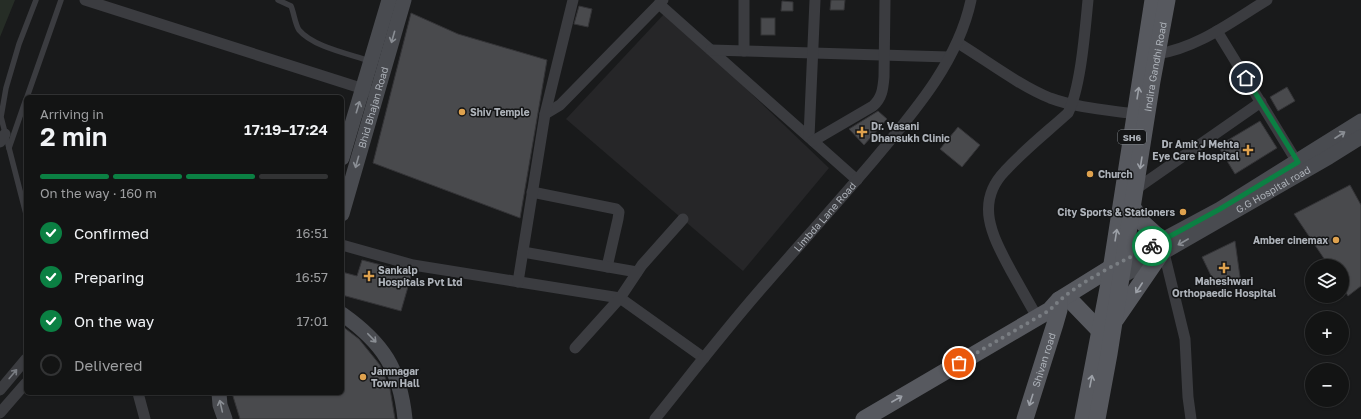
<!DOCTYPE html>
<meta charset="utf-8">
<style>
:root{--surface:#131414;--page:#1c1d1d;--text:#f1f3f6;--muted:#9d9ea0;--line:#323334;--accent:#0b8043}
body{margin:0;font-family:"Golos Text",sans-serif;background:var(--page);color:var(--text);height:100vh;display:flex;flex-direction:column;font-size:15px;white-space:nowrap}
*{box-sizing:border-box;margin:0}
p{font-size:13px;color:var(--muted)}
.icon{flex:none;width:22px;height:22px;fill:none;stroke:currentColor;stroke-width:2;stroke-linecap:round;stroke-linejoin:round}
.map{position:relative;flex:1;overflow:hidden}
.sheet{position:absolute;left:24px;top:95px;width:320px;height:300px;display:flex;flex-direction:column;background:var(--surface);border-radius:6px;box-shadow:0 1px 3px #0004,0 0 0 1px var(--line)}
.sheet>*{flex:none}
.controls{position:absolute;left:1305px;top:259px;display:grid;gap:8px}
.controls a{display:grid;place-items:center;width:44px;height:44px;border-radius:50%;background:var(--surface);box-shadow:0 1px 3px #0004,0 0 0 1px var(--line);font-size:20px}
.pin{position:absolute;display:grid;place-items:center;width:34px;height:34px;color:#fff;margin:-17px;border:2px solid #fff;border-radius:50%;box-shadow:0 1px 4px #0007}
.courier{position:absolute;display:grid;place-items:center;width:40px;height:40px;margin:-20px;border:3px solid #0b8043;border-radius:50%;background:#fff;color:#222;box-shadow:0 1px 5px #0007}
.head em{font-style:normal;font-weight:600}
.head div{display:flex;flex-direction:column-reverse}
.head{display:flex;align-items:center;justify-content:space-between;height:68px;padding:0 16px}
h1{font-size:26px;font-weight:600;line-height:30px}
.bar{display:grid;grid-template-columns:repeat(4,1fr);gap:6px 4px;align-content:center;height:48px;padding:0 16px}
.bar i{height:5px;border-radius:3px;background:var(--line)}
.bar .on{background:var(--accent)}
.bar p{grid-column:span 4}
ol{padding:0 16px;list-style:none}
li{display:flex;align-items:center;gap:12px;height:44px}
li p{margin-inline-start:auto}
li .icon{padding:4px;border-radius:50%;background:var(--accent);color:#fff;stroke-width:4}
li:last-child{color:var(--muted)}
li i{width:22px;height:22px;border:2px solid var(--line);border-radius:50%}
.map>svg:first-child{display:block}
</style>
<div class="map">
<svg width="1361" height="419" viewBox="0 0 1361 419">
<rect width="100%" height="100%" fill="#191a1b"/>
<path fill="#262628" d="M666,12l163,156 -86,103 -177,-152z"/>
<path fill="#262d26" d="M0,0h15l-15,37z"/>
<g fill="#494a4d" stroke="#343437">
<path d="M831,0h14l-1,10h-14z"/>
<path d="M782,1l11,1v9h-12z"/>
<path d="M579,6l13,3 -4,18 -14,-3z"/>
<path d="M411,13l47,21 89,26 -27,158 -147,-55z"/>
<rect x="761" y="18" width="14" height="17"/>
<path d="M1287,87l8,14 -17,10 -8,-14z"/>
<path d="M878,111l9,8 -23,26 -15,-16z"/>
<path d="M1260,121l17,27 -42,26 -17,-28z"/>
<path d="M958,127l22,18 -18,22 -22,-18z"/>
<path d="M1350,185l11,20v81l-13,10 -6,-10v-20h-13l-35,-52z"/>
<path d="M1235,241l6,43 -25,2 -14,-29z"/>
<path d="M362,260l50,13 -11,38 -59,-16v-23l15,4z"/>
<path d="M342,326l17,13 21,26 10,24 5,30h-155l-8,-26h110z"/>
</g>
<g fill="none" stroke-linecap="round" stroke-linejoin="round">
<g stroke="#3b3c40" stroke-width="5.5">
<path d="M278,0l13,6c3,7 4,18 8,24 14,17 51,24 71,31"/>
<path d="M27,97l34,-97"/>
<path d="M9,148l17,-49"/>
<path d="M26,214l-25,-97 5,-29 13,-44 17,-44"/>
</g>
<g stroke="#3b3c40" stroke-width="11">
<path d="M85,0l285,91"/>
<path d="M659,4l198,176"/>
<path d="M1217,31l80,131"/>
<path d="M958,43c28,17 62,43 92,55 27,10 57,12 85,16"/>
<path d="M711,50l238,7"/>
<path d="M744,51v-51"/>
<path d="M1157,54c41,-6 75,-33 110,-54"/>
<path d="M545,114l15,-9 103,-105"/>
<path d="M809,137l6,-137"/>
<path d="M813,141l60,-35c9,-8 10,-17 11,-29l1,-77"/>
<path d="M0,142l5,-8"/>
<path d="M1136,189l125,-87"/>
<path d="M532,192l84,17 3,3 -1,7 -11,48"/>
<path d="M342,245l71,20 207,33 84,60"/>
<path d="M523,252l114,20"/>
<path d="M1164,253l21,86 3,58 3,22"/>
<path d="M518,282l27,-168 28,-114"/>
<path d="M1037,317c-9,-16 -18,-32 -27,-48 -17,-32 -36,-66 -5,-98 19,-21 42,-39 63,-58 13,-26 17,-83 20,-113"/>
<path d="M575,348l45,-50 22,-33 41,-46"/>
<path d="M0,390l26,-31"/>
<path d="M138,393l7,26"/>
<path d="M0,413l26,-30"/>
<path id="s1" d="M655,419c37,-46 73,-93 113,-138 35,-40 71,-80 105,-120 40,-48 85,-99 98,-161"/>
</g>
<g stroke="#494b50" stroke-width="15">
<path d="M342,158l47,-158"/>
<path id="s2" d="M342,214l62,-214"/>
<path d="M1125,260l95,-51 141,-88"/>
<path id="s3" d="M1122,276l207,-119 32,-20"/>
<path d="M342,314c41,29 58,55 63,105"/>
<path d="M219,393l1,12 5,14"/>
</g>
<g stroke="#57595f" stroke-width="17">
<path d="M1133,208l10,15 20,18"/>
<path d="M1073,303l27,28"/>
<path d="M1116,319l44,-64"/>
<path d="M864,419l186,-109 9,-10 58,-36"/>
<path id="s4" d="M1025,419l30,-95 4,-14v-10"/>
<path d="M1083,419l26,-136 44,-283"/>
<path id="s5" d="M1097,419l12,-65 43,-273 15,-81"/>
</g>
</g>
<defs><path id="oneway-shaft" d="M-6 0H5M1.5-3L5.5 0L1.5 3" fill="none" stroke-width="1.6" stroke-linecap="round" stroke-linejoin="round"/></defs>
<g stroke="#8a8e94">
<use href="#oneway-shaft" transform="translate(393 37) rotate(106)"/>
<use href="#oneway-shaft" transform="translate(358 107) rotate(-73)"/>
<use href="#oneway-shaft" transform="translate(1340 135) rotate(-33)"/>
<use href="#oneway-shaft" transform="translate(357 162) rotate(106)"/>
<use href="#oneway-shaft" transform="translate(1183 242) rotate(150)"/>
<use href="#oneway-shaft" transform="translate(372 338) rotate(46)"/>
<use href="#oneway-shaft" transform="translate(221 406) rotate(-103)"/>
</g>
<g stroke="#9ca0a7">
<use href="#oneway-shaft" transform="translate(1138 93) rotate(-81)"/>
<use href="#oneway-shaft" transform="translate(1141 163) rotate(99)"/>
<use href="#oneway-shaft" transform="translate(1116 235) rotate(-81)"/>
<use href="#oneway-shaft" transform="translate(1139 288) rotate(123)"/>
<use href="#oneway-shaft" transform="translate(1091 381) rotate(-79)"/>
<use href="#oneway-shaft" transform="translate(897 399) rotate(-30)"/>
<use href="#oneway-shaft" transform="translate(1031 400) rotate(108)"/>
</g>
<use stroke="#7a7d83" href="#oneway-shaft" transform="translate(13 374) rotate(-50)"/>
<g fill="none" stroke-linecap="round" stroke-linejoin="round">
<path stroke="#797d82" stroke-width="4" stroke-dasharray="0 7.2" d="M959,363l91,-53c23,-26 71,-48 102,-64"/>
<path stroke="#0b8043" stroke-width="5" d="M1152,246l68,-37 78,-47 -52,-84"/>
</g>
<g fill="#dfa24e" stroke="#141516" stroke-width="1.5">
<circle cx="462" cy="112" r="4"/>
<path d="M860 126h4v4h4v4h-4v4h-4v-4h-4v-4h4z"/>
<path d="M1246 144h4v4h4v4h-4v4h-4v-4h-4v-4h4z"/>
<circle cx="1090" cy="174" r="4"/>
<circle cx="1183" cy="212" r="4"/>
<circle cx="1336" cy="240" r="4"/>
<path d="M1222 262h4v4h4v4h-4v4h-4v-4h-4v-4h4z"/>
<path d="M367 270h4v4h4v4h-4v4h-4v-4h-4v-4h4z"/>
<circle cx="363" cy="377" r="4"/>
</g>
<g text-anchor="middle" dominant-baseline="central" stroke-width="3" stroke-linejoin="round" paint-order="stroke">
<rect fill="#141516" stroke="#7f8388" stroke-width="1" x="1118" y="130" width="28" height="14" rx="3"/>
<g font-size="9" font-weight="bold" fill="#adb2b9">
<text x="1132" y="137">SH6</text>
</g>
<g font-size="10" fill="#adb2b9" stroke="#141516">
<text stroke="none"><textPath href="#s5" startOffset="357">Indira Gandhi Road</textPath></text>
<text stroke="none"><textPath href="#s2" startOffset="111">Bhid Bhajan Road</textPath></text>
<text stroke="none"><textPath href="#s3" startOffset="174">G.G Hospital road</textPath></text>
<text stroke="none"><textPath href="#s1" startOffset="264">Limbda Lane Road</textPath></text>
<text stroke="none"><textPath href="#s4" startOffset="62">Shivan road</textPath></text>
</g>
<g font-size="10" font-weight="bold" fill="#adb2b9" stroke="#141516" text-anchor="start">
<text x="470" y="112">Shiv Temple</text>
<text x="871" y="126">Dr. Vasani<tspan x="871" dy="12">Dhansukh Clinic</tspan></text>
<text x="1239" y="144" text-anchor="end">Dr Amit J Mehta<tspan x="1239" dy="12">Eye Care Hospital</tspan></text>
<text x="1098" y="174">Church</text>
<text x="1175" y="212" text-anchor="end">City Sports &amp; Stationers</text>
<text x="1328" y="240" text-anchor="end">Amber cinemax</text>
<text x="378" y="270">Sankalp<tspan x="378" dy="12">Hospitals Pvt Ltd</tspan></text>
<text x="1224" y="281" text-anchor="middle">Maheshwari<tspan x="1224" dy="12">Orthopaedic Hospital</tspan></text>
<text x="371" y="371">Jamnagar<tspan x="371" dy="12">Town Hall</tspan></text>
</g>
</g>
</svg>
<div class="controls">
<a><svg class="icon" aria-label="layers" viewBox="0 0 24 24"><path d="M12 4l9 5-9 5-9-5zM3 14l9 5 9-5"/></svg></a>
<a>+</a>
<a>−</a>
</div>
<div class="pin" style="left:959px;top:363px;background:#ea580c"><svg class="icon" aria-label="bag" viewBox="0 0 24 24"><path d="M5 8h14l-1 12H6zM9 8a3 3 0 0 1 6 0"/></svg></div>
<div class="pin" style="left:1246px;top:78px;background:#1f2937"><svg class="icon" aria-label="home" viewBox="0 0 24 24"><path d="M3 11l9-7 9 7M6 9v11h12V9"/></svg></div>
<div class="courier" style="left:1152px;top:246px"><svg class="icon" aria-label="bike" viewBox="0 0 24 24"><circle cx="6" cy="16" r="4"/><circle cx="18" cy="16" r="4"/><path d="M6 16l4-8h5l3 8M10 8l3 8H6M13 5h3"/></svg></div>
<section class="sheet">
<div class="head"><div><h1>2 min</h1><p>Arriving in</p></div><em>17:19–17:24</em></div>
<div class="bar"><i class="on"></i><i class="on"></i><i class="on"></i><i></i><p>On the way · 160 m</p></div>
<ol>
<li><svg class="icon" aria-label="check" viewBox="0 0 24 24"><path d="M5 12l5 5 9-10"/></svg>Confirmed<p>16:51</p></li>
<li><svg class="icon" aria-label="check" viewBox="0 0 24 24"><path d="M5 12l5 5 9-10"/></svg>Preparing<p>16:57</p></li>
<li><svg class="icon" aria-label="check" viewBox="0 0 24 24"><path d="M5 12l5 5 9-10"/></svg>On the way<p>17:01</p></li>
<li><i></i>Delivered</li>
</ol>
</section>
</div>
